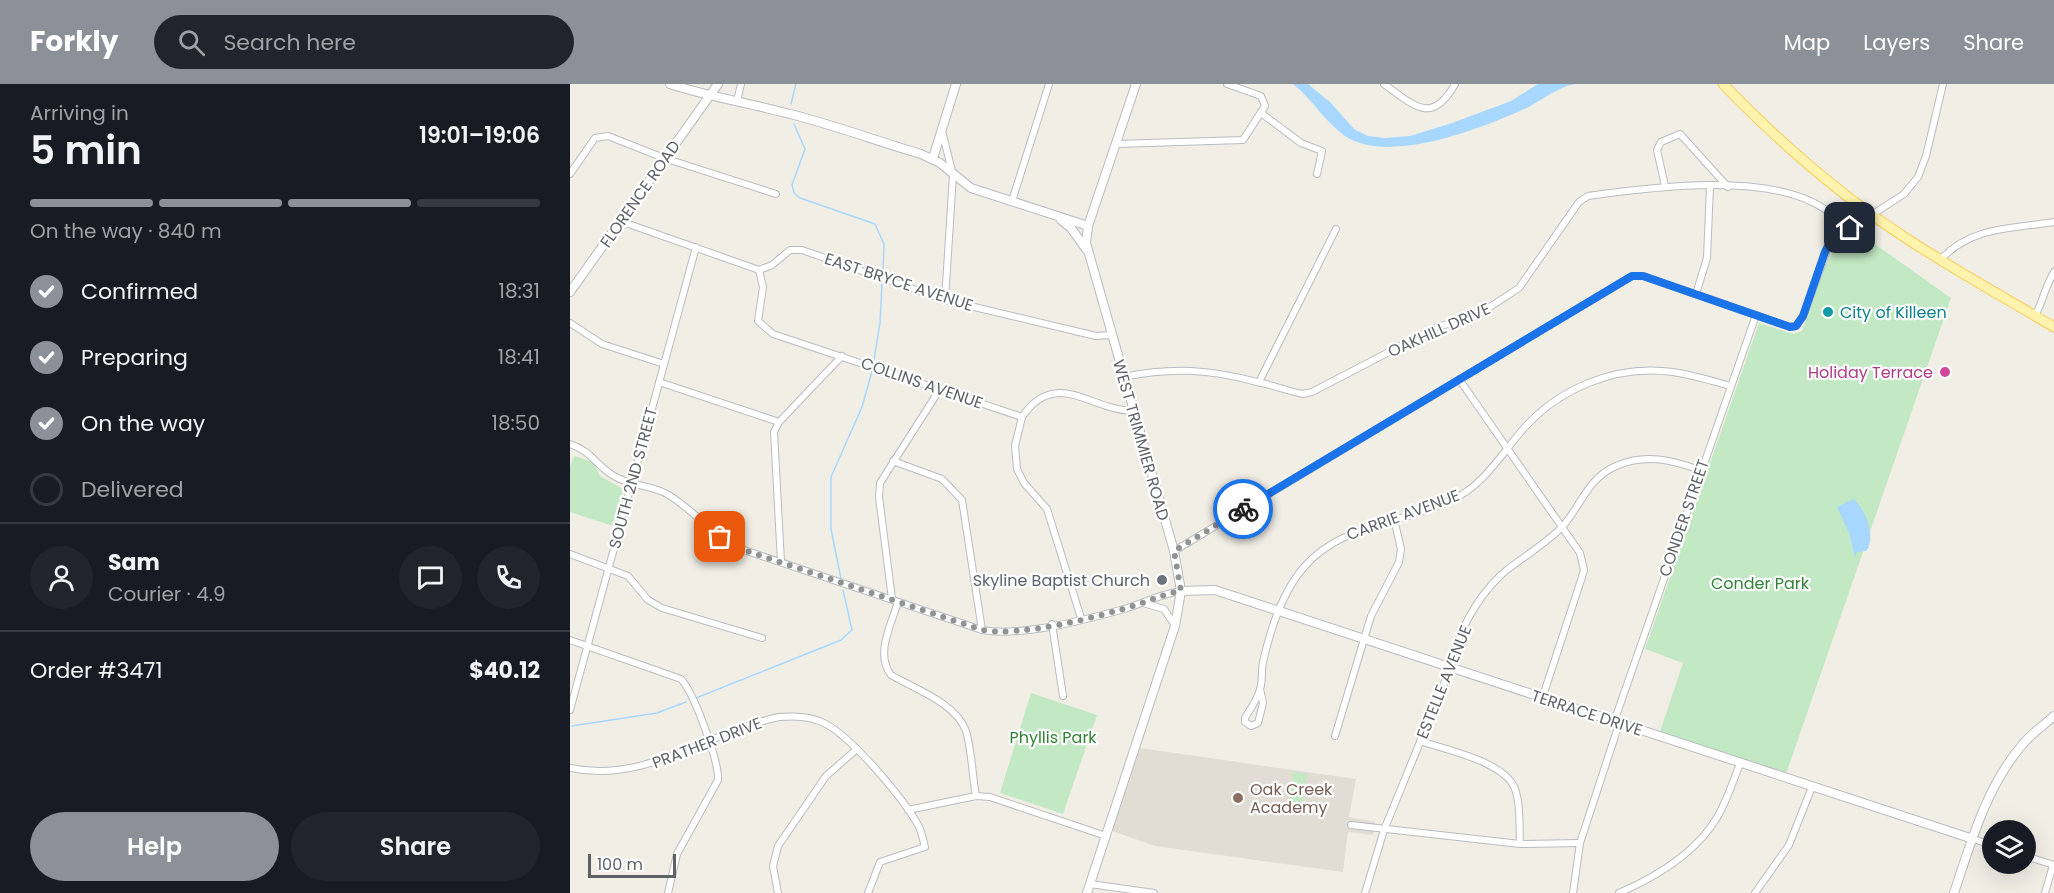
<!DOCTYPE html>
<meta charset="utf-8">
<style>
:root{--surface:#171b24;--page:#20242c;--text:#f1f3f6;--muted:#9ea1a6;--line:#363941;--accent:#8c9099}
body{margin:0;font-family:Poppins,sans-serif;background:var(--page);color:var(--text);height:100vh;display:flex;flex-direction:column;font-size:22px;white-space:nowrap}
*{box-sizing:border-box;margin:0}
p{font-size:20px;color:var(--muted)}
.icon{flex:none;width:33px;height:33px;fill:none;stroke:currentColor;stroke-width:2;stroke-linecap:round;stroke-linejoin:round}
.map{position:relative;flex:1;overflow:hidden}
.side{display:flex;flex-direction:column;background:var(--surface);width:570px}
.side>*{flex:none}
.fabs{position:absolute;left:1412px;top:736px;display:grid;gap:12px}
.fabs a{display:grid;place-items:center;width:54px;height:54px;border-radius:50%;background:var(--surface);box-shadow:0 6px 24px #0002;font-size:30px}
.scale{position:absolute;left:18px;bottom:15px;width:88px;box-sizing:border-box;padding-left:6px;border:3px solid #5e6267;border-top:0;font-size:16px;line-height:21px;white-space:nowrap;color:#5e6267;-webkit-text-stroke:4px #fff;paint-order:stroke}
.pin{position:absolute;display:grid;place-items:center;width:51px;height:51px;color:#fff;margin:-26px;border-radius:12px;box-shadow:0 3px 9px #0006}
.courier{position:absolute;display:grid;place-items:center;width:60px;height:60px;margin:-30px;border:4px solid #1a73e8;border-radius:50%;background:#fff;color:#222;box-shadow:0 2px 8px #0007}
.headline em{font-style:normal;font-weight:600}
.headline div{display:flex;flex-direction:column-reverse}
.headline{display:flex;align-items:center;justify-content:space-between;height:102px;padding:0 30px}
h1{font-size:39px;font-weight:600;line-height:45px}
.bar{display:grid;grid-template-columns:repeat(4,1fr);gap:9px 6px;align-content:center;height:72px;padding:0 30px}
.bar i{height:8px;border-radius:4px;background:var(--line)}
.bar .on{background:var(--accent)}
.bar p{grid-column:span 4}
.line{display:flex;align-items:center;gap:15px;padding:0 30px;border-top:2px solid var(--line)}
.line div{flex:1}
.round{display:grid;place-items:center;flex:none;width:63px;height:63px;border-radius:32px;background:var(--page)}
ol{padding:0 30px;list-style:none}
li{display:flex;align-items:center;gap:18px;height:66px}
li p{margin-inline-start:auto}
li .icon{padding:6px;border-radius:50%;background:var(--accent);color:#fff;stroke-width:4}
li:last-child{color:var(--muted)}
li i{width:33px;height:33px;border:3px solid var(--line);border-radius:50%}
.button{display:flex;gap:12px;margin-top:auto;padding:12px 30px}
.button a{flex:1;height:69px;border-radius:36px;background:var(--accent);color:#fff;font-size:24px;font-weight:600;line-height:69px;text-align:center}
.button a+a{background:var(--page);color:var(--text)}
header{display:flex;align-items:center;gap:36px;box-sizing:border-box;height:84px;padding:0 30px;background:var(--accent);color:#fff}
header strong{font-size:28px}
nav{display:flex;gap:33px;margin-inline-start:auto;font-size:21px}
.search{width:420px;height:54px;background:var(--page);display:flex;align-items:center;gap:15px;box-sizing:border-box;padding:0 21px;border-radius:33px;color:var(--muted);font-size:22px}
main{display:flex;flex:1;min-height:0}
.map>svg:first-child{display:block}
</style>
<header>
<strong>Forkly</strong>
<div class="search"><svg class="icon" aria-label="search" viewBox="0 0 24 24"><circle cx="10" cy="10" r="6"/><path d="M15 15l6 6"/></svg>Search here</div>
<nav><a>Map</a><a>Layers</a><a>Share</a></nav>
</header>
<main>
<section class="side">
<div class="headline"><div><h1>5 min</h1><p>Arriving in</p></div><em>19:01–19:06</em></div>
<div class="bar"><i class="on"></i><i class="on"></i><i class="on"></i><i></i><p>On the way · 840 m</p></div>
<ol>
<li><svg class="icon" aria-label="check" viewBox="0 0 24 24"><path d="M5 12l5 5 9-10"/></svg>Confirmed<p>18:31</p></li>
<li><svg class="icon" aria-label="check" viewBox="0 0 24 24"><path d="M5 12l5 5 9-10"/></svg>Preparing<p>18:41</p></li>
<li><svg class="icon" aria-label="check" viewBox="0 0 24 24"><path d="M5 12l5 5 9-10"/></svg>On the way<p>18:50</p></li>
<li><i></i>Delivered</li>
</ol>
<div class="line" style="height:108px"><a class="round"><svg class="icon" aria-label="person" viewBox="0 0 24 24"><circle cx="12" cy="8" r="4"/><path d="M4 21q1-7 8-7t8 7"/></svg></a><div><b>Sam</b><p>Courier · 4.9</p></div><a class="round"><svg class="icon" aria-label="chat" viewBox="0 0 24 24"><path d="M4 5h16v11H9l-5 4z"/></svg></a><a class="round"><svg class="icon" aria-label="phone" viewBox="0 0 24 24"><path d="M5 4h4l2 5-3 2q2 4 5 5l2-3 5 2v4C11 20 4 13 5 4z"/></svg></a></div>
<div class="line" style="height:78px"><div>Order #3471</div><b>$40.12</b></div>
<div class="button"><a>Help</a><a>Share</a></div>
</section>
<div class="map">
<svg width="1484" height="809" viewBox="0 0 1484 809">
<rect width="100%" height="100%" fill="#f1eee6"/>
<path fill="#e1ddd4" d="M570,664l216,31 -7,38 26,5 -2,13 -25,-3 -5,40 -188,-26 -43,-15z"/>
<g fill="#c2e9c3">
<path d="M1285,146l96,68 -165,476 -126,-42 23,-69 -38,-14 114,-326 34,11 9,-3c15,-35 18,-79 53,-101z"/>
<path d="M4,372l19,6 7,14 23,13 -10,37 -43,-14v-45z"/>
<path d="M461,609l66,22 -34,99 -63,-21z"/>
<path d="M724,688l13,2 -5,30 -13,-2z"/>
</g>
<g fill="#a8d8ff">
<path d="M723,0h15l23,19 23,26 14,7 17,2 25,-2 42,-13 59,-22 27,-17h37c-21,4 -34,18 -53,26 -42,19 -135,55 -177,26 -20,-14 -33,-37 -52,-52z"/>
<path d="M1283,415c12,8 24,39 13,52l-9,1 -2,5 -6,-24 -12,-26z"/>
</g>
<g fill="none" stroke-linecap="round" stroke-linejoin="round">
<g stroke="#a8d8ff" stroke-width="1.5">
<path d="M221,20l5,-20"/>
<path d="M224,40l11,25 -13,36 2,8 6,5 75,26 9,20 -1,29"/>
<path d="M304,276l6,-37 2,-40"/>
<path d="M271,495l-10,-50v-52l31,-70 10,-36"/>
<path d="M126,614l145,-58 11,-10 -9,-40"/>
<path d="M2,642l85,-13 29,-11"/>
</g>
<defs>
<g id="street">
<path d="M814,0c29,21 48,42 71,0"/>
<path d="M167,17l4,-17"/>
<path d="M691,29l40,30 21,8 -5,23"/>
<path d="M372,47l11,44 -8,125"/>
<path d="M546,60l127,-4 22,-34 -4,-10 -34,-12"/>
<path d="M0,90l25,-36 13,-2 56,22 112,36"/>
<path d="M1095,102l-8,-36 4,-8 19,-8 48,53"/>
<path d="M442,117l37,-117"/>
<path d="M50,137l139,49 13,-5 18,-15h12l143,50 151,36 15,-1"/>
<path d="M1370,176c32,-34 71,-31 114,-38"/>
<path d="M189,186l4,17 -5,34 15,13 249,83c34,-50 69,-6 112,-6"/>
<path d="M1126,210l11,-36 3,-72"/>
<path d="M1465,232c8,-15 10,-29 19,-44"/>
<path d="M0,239l32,21 62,20"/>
<path d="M553,293c49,-10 86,-8 134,5 16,3 30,9 46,12l9,-2 125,-65 39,-11 43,-28 60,-86 9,-6c63,-9 184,-25 238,14 7,6 10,16 14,24"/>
<path d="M889,295l121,174 4,17 -2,7 -40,122"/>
<path d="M89,298l120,40"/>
<path d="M689,298l77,-153"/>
<path d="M452,333l-7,29 2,23 7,14 23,26 34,109"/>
<path d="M0,360c20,6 27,22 44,32 16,10 37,9 53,18 26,15 44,40 71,54l244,82c39,7 103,-10 142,-21 20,-6 36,-15 57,-18"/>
<path d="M323,377l49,18 20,21 20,130"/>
<path d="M604,467l458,-275h11l147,51 6,-1 7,-9 27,-75 74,-48 14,-17 8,-21 17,-72"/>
<path d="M0,470l58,22 20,24 14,8 100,30"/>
<path d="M211,478l-7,-130 5,-10 63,-66"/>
<path d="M322,515l-13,-102 1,-14 60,-94"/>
<path d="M328,518c-7,23 -23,52 -7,73 24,14 65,28 75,56 6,20 6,44 10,65"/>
<path d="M573,519l21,6 10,15"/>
<path d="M482,540l11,72"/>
<path d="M0,556l111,39c13,14 38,82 37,101l-41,74 -9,39"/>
<path d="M690,605l3,14 -5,20 -7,3 -6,-4v-4c5,-9 13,-19 15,-29 3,-8 1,-18 3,-27 7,-31 20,-71 41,-95 38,-44 99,-43 148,-67 30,-14 47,-42 67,-66 37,-45 96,-70 154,-62 20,3 39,9 58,14"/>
<path d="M0,626l126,-463"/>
<path d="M1044,638l142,-407"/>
<path d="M765,652l36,-120 28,-54 2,-13 -7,-30"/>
<path d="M850,657c26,9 89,21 96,51 5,16 3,35 4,52"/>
<path d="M0,684c76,16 138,-36 209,-51 16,-1 30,-1 45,6 27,13 79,75 94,102 4,7 5,15 7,22l-45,15 -12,31"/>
<path d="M338,726l68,-14 14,1 116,39"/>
<path d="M781,741l169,19 60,-1"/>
<path d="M1403,755l19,6"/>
<path d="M1455,772l29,9"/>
<path d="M520,800l64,9"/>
<path d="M208,809l-5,-27 5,-20 48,-70 31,-27"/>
<path d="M795,809l19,-63 66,-161c6,-34 27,-72 52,-95 19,-16 44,-30 61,-48 19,-22 24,-47 53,-60 29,-13 56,-6 84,4"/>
<path d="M1003,809l7,-50 39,-119"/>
<path d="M1049,809c37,-16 78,-41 99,-77 9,-16 15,-35 22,-52"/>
<path d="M1185,809l34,-48 23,-58"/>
<path d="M1475,809l8,-28"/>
</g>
<g id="secondary">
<path d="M100,0c39,13 80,19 120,30 44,11 87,27 131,40l19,9 31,25 117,38"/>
<path d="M363,74l23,-74"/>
<path d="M491,136l10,8 15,21"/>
<path d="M0,208l148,-208"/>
<path d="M611,507l34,-1 758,249"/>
<path d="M517,809l88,-267 6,-35 -7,-40 -88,-308 2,-17 48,-142"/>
<path d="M1384,809c17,-51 33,-108 69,-149 9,-11 21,-19 31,-28"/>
</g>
<path id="primary" d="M1153,0c57,59 120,114 189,158 46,30 95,57 142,85"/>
</defs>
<use href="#street" stroke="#b9bcc0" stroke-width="8"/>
<use href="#secondary" stroke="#b8bbc0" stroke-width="10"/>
<use href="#primary" stroke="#f7cd59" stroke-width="11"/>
<use href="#street" stroke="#fff" stroke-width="6"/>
<use href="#secondary" stroke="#fff" stroke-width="8"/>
<use href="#primary" stroke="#fff3ad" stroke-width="9"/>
</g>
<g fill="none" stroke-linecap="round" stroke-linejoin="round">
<path stroke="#919393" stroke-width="6" stroke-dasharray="0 10.8" d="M150,453l18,11 244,82c38,7 112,-12 151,-24 16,-5 30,-12 48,-15l-7,-40 69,-42"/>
<path stroke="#1a73e8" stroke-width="8" d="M673,425l389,-233h11l147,51 6,-1 7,-10 22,-64 5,-10 20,-14"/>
</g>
<circle fill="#0f9aa8" stroke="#fff" stroke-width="2" cx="1258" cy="228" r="6"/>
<circle fill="#d1479c" stroke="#fff" stroke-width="2" cx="1375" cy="288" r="6"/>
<circle fill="#6b7280" stroke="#fff" stroke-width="2" cx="592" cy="496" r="6"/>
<circle fill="#8d6e63" stroke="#fff" stroke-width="2" cx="668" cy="714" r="6"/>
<g text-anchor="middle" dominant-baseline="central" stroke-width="4.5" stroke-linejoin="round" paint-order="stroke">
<g font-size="16" fill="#5e6267" stroke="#fff">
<text transform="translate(70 110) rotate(-55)">FLORENCE ROAD</text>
<text transform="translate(329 198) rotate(18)">EAST BRYCE AVENUE</text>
<text transform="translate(869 246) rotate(-24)">OAKHILL DRIVE</text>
<text transform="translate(352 299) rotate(19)">COLLINS AVENUE</text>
<text transform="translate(571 356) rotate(74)">WEST TRIMMIER ROAD</text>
<text transform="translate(63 394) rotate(-75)">SOUTH 2ND STREET</text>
<text transform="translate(833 431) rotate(-20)">CARRIE AVENUE</text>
<text transform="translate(1114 434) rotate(-71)">CONDER STREET</text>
<text transform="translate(874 598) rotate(-68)">ESTELLE AVENUE</text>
<text transform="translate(1017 629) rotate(18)">TERRACE DRIVE</text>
<text transform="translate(137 659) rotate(-21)">PRATHER DRIVE</text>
</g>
<g font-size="16" fill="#0d838f" stroke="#fff" text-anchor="start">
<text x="1270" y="228">City of Killeen</text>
</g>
<g font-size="16" fill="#b23c85" stroke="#fff" text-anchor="end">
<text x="1363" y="288">Holiday Terrace</text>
</g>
<g font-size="16" fill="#5b616d" stroke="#fff" text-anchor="end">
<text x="580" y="496">Skyline Baptist Church</text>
</g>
<g font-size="16" fill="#318236" stroke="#fff">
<text x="1190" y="499">Conder Park</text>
<text x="483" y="653">Phyllis Park</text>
</g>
<g font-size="16" fill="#785e54" stroke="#fff" text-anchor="start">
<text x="680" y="705">Oak Creek<tspan x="680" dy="18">Academy</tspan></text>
</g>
</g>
</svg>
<div class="fabs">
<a><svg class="icon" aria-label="layers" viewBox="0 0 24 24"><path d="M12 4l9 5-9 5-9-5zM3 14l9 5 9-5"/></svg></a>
</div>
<div class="scale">100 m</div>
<div class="pin" style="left:150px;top:453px;background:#ea580c"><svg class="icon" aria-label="bag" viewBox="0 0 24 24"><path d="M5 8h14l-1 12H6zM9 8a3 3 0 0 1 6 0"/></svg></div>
<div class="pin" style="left:1280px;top:144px;background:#1f2937"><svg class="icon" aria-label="home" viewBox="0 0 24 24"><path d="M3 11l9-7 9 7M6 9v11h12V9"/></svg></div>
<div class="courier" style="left:673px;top:425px"><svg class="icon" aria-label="bike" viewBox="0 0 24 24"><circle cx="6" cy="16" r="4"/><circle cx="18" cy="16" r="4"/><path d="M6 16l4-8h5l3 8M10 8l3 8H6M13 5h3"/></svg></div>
</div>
</main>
